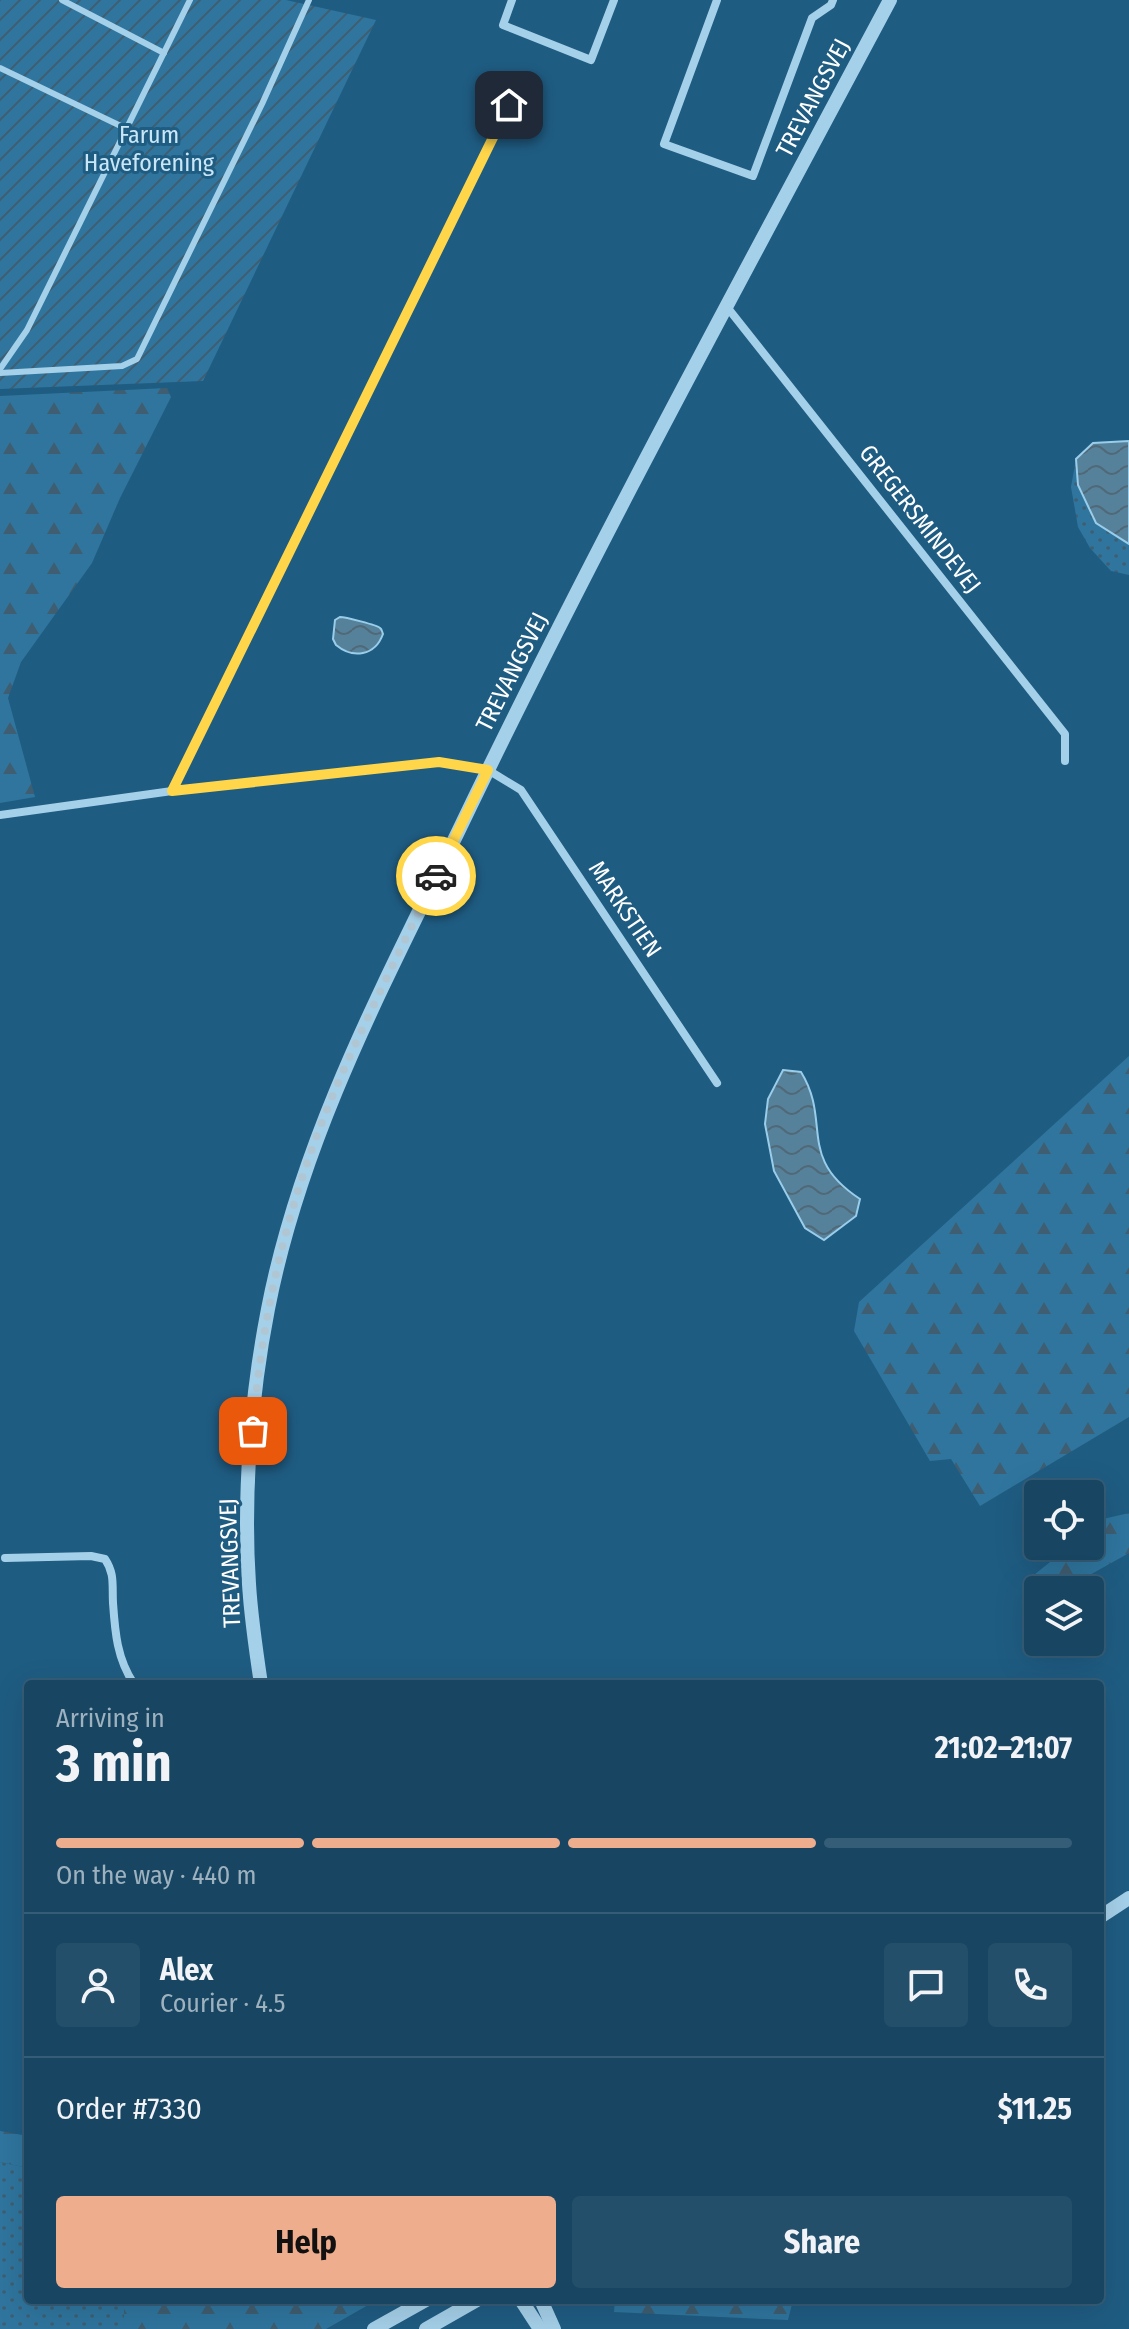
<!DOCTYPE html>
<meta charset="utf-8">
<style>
:root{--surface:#174562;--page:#244f6b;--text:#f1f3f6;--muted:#9eb1be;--line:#365d77;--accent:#eead8d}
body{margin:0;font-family:"Fira Sans Condensed",sans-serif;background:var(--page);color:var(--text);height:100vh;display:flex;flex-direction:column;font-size:30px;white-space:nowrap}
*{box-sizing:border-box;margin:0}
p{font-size:26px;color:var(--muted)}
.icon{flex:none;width:44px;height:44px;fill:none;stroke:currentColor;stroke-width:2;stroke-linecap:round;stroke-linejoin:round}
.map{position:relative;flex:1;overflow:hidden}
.side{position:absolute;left:24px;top:1680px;width:1080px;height:624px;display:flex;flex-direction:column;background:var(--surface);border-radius:8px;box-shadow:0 8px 32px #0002,0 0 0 2px var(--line)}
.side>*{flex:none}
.fabs{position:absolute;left:1024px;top:1480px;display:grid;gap:16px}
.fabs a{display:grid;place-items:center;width:80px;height:80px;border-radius:8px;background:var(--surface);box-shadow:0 8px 32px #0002,0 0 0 2px var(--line);font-size:40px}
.pin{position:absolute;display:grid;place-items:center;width:68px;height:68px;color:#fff;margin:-34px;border-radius:16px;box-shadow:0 4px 12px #0006}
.courier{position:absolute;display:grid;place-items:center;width:80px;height:80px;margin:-40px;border:6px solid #ffd54a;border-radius:50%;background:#fff;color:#222;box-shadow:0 2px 10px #0007}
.head em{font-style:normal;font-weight:700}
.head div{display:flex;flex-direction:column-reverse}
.head{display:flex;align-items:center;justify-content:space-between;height:136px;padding:0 32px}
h1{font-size:52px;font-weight:700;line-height:60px}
.bar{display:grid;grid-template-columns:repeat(4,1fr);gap:12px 8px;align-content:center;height:96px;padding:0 32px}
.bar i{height:10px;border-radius:6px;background:var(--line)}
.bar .active{background:var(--accent)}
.bar p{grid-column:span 4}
.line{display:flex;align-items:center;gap:20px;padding:0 32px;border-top:2px solid var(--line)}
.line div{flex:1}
.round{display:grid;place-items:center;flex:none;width:84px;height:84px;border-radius:8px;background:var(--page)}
.action{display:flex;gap:16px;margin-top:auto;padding:16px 32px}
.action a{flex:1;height:92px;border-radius:8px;background:var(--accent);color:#111;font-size:32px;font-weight:700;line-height:92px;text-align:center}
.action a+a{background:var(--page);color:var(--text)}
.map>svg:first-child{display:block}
</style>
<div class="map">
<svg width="1129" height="2329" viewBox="0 0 1129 2329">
<defs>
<pattern id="grass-dots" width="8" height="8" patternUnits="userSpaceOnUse" patternTransform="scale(2)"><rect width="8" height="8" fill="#2f759e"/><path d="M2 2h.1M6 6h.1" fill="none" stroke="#3f5e71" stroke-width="1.8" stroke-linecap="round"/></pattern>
<pattern id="forest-firs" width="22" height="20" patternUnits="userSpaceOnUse" patternTransform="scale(2)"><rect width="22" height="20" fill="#2f759e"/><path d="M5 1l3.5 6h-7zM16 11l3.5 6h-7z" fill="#3f5e71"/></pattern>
<pattern id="garden-furrows" width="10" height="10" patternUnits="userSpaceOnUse" patternTransform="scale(2)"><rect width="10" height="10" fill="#2f759e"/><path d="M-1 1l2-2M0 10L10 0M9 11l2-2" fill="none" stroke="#3f5e71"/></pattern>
<pattern id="water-waves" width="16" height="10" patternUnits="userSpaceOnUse" patternTransform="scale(2)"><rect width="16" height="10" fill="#55819b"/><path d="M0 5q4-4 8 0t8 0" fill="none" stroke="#516977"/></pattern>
</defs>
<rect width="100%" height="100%" fill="#1f5c82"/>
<g fill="url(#grass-dots)">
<path d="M1076,459l2,26 18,38 33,21v31l-18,-4 -21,-23 -12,-21 -7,-40z"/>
<path d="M0,2162l28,6v132h86l10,3v26h-124z"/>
</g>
<g fill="url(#forest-firs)">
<path d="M167,388l4,9 -51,101 -28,65 -71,99 -13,36 27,99 -35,6v-407z"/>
<path d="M1129,1056v361l-149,89 -29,-47 -21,2 -76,-130 5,-29z"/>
<path d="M1129,1513v40l-66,37h-25v14l-3,1 -11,-22 46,-37h20v-16l13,-11z"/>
<path d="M0,2131l28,5v32l-28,-6z"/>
<path d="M114,2300h263l-51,29h-202v-26z"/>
<path d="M615,2300h178l-5,20 -174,-8z"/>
</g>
<path fill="url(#garden-furrows)" d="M0,0h286l90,20 -173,361 -203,8z"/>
<g fill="url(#water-waves)" stroke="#99cdea" stroke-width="2">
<path d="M1129,441v103l-33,-21 -18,-38 -2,-26 17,-16z"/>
<path d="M340,617c5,0 37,8 40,11 2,1 2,4 3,6 -8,22 -30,25 -47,11l-3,-6 2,-19z"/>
<path d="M783,1070l18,2c31,50 -5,85 59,127l-4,17 -32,24 -19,-12 -31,-57 -9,-47 3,-25z"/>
</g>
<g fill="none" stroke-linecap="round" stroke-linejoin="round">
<g stroke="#a5d0e9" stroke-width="6">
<path d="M62,0l102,53"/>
<path d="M0,68l127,61"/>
<path d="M0,369l27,-39 163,-330"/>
<path d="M0,373l122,-7 15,-7 125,-255 47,-104"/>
</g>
<g stroke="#a5d0e9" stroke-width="8">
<path d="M512,0l-9,25 88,35 23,-60"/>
<path d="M717,0l-53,144 89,32 59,-158 19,-13 2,-5"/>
<path d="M727,307l338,427v27"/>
<path d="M172,791l337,-686"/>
<path d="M0,815l172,-24 267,-29 49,8 33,20 196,293"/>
<path d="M5,1558l86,-2 14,3c10,15 7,26 8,44 2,29 4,56 21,81"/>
</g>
<g stroke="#a5d0e9" stroke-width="14">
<path d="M261,1684c-5,-33 -10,-67 -12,-100 -6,-88 2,-188 19,-275 33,-170 115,-323 190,-477 135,-282 285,-556 432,-832"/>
<path d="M1100,1917l29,-19"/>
<path d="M521,2300l19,29"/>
<path d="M541,2300l13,29"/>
<path d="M374,2329l52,-29"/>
<path d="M426,2329l51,-29"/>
</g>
</g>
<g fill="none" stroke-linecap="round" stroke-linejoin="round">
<path stroke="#b1c6d3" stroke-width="8" stroke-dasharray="0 14.4" d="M253,1431c8,-116 36,-233 82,-341 31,-72 67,-143 101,-214"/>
<path stroke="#ffd54a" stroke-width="10" d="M436,876l52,-106 -49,-8 -267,29 337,-686"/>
</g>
<g text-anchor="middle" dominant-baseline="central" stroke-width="6" stroke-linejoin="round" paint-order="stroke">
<g font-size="24" fill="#fff" stroke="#1f5c82">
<text transform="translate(813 98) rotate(-62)">TREVANGSVEJ</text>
<text transform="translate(920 519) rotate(52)">GREGERSMINDEVEJ</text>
<text transform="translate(512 672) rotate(-63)">TREVANGSVEJ</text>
<text transform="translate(625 909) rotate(56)">MARKSTIEN</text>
<text transform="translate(230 1563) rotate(-92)">TREVANGSVEJ</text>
</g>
<g font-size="24" fill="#c9e6f7" stroke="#1f5c82">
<text x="149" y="135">Farum<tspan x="149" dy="28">Haveforening</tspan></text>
</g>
</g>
</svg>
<div class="fabs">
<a><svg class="icon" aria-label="locate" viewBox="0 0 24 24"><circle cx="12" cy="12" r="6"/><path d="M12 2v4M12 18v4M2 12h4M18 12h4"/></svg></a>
<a><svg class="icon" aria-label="layers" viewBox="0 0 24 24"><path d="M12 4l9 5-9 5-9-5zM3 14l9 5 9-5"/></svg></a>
</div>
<div class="pin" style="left:253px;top:1431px;background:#ea580c"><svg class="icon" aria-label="bag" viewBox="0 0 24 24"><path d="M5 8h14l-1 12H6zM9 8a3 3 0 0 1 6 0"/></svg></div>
<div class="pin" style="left:509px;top:105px;background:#1f2937"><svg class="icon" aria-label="home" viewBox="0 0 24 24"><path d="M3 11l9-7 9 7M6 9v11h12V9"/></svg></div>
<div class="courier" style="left:436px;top:876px"><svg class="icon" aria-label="car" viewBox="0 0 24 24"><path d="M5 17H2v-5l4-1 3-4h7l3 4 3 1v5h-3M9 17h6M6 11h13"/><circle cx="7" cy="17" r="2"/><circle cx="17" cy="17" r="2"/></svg></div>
<section class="side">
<div class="head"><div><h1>3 min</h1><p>Arriving in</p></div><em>21:02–21:07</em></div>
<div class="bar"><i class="active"></i><i class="active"></i><i class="active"></i><i></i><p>On the way · 440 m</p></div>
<div class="line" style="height:144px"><a class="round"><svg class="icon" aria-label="person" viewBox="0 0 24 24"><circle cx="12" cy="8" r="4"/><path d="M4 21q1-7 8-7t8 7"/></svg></a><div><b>Alex</b><p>Courier · 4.5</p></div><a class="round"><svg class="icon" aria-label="chat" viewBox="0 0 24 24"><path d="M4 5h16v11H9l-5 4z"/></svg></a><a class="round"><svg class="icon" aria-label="phone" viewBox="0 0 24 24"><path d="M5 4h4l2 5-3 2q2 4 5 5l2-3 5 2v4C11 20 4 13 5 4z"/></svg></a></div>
<div class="line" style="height:104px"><div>Order #7330</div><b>$11.25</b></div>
<div class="action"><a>Help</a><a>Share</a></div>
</section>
</div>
